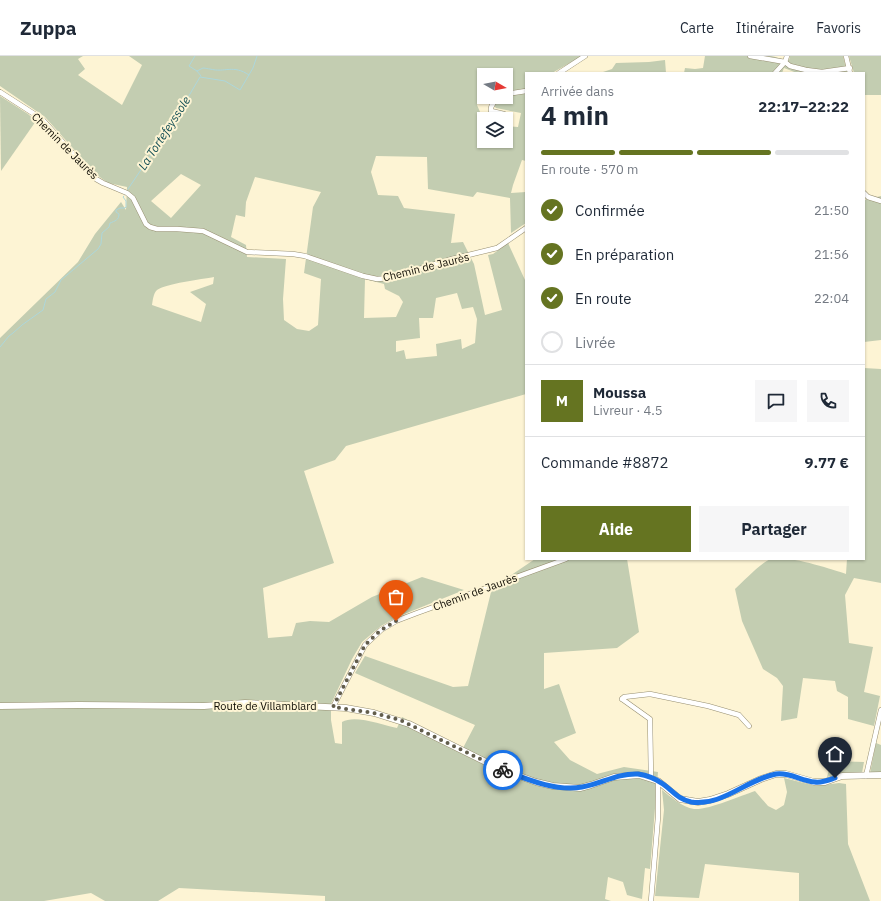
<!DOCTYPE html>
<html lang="fr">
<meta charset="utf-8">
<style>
:root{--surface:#fff;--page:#f6f6f7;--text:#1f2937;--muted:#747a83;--line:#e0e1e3;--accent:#657421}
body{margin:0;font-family:"IBM Plex Sans",sans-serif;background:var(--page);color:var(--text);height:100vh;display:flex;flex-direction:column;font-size:15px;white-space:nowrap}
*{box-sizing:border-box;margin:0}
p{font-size:13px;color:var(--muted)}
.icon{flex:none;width:22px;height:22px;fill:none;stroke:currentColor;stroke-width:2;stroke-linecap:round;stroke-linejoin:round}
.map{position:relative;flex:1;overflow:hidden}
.panel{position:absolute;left:525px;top:16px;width:340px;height:488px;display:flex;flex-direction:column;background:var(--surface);border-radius:0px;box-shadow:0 1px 3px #0004}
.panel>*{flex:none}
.needle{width:26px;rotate:99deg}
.controls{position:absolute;left:477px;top:12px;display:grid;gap:8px}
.controls a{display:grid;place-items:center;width:36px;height:36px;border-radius:0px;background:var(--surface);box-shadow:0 1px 3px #0004;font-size:20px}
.pin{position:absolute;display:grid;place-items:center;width:34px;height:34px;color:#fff;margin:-41px -17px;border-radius:50% 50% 50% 0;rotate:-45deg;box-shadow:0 0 4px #0007}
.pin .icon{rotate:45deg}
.courier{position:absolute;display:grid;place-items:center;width:40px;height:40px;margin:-20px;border:3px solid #1a73e8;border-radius:50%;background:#fff;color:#222;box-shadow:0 1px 5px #0007}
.summary em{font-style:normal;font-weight:700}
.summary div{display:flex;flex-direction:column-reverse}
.summary{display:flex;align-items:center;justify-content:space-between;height:68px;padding:0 16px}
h1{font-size:26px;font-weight:700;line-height:30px}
.bar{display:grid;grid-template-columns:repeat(4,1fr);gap:6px 4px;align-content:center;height:48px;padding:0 16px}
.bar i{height:5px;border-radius:3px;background:var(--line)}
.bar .current{background:var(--accent)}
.bar p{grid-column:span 4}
.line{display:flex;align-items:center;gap:10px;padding:0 16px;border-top:1px solid var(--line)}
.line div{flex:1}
.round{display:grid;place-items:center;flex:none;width:42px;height:42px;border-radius:0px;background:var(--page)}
ol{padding:0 16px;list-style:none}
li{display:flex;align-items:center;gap:12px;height:44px}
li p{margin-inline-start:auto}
li .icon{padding:4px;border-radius:50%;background:var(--accent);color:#fff;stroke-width:4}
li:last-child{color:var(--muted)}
li i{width:22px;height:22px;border:2px solid var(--line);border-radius:50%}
.action{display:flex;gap:8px;margin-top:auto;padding:8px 16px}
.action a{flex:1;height:46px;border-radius:0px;background:var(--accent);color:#fff;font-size:16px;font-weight:700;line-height:46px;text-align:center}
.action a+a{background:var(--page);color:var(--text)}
header{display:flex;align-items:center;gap:24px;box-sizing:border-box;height:56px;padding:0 20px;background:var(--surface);border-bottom:1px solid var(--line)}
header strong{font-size:19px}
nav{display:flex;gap:22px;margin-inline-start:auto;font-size:14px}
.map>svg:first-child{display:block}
</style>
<header>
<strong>Zuppa</strong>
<nav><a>Carte</a><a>Itinéraire</a><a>Favoris</a></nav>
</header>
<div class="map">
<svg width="881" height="845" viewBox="0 0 881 845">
<rect width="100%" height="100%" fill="#fdf4d4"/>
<g fill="#c3cdb1" fill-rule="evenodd">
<path d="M0,0h83l-5,3 7,10 -7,6 44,30 20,-40 -13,-9h453l-30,17h-26v88l-4,-1 -9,25 -2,8 15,-1v31l-15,10 -1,-35 -33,-6 -4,5 -45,-8 -1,-32 -51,-1 -5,16 7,23 20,1 6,12 51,6 -4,29 12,-1 11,22 11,51 17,-5 -14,-55 5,-1 15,-11 17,37h1v114l-180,52 -11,14 -31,11 30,92 -71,25 5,50 24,-2 4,-13 14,-2 19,1 43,-25 50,-20 42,13 -67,27 -16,9 -19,16 -10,17 -21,45v16l4,23 7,1v-22c13,-8 40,3 55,6l5,-11 61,31 12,-23 -120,-52 10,-17 88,31 15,-1 24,-98 43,-29h92l12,73 -22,16 -73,5v36l15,-5 17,49 -22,9 16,18 27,14 27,-7 34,5 -8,97 -5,-1 -3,31 -15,-4 -4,-13 -15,-5 -3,22 6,2h-286v-5l-146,-8 -21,13h-53l-14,-8 -47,8h-44v-563l78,-76 17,-28 26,-32 5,8 1,-23 -19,-4 -11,-8 -52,-58 -45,-31zM484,19h22v22h-20l10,11 25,5 -3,14 -12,-1v15h-22v-20l-7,-16 6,-11 1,1zM181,118l20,11 -30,33 -20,-17zM255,121l66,15 -8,15 -9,66 17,6 -3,46 -9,6 -12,-2 -13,-9 -1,-21 3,-40 -39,-2 -1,-12 -15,-8 5,-22 9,2 1,-15zM214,221l-1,7 -23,8 16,12 -5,18 -49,-17c1,-5 1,-11 5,-15 8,-6 45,-11 57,-13zM365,223l19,5 1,5 14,7 4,6 -7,15 -32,1zM457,237l5,16 11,-2 4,12 -2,24 -13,6 -1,-10 -25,5 1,12 -31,3 -2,-9 -8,2v-11l24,-3 -1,-20h14l3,-20z"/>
<path d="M705,0h67l10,3 7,1 1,-4h53l4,16 -6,1h-44l-13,-5 -2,5h-98l1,-5 10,1 8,-1z"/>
<path d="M849,0h32v39h-17v-22h-10z"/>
<path d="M665,4l1,13h-66l12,-4 4,-6 33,-1z"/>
<path d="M0,40l28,18 8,7 -35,50z"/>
<path d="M881,140v144l-17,2v-142z"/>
<path d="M864,312l17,1v214l-27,-5 -9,17 4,48 24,4 -9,45 16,4 -6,30 -26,-7v-22l-11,-6 -2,-10 -32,-3 -6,40 -16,3 2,-35 -6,-8 -14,-9 -21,-48 -7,-32c8,-7 26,-27 36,-30 13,-5 61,10 75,15l1,-15h17z"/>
<path d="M876,687l5,2v27l-11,1z"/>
<path d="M831,705l33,1 -2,11h-19l-16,4z"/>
<path d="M784,722l32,8 23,-3 7,1 2,60 22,57h-71v-28l-94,-9 -6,34 -44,-2 9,-86 -2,-20c9,7 20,17 32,19 15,1 46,-13 61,-18l13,15 8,4 8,-5 3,-13z"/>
</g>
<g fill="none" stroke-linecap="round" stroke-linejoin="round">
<g stroke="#add7db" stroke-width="1">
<path d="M195,0l-6,10 8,5 4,5"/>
<path d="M197,15l6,-3c3,0 5,1 7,1 15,4 23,-5 39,6"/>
<path d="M128,133l46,-68 26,-44 25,4 15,9 13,-22 4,-12"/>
<path d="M0,291l9,-11 4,-3 9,-8 21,-15 3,-11 9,-7 6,-12 37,-31 3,-5 1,-11 7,-6 1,-4c5,-2 9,-3 9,-9l-3,-2v-2l4,-2h5l1,-1v-6l-3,-4 1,-1"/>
</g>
<defs>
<g id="minor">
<path d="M750,0l35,6 5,4 16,4 16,2 28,-4"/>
<path d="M846,0l4,17"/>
<path d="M559,17l26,-17"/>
<path d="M775,17l10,-11 2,-6"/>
<path d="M0,36l42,27 54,60 7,4 24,10 6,5 13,26 4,3 7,2h20l26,2 44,21 46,2 12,2 58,20 14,3 13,-1 62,-19 45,-11 29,-20"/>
<path d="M506,38l20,-3"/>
<path d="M500,41c-5,4 -10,8 -9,14l13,3"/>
<path d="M864,137l4,4 13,4"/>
<path d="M622,643l2,-2 26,-3 58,12 31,9 10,11"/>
<path d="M622,643l28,20 1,59"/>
<path d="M333,651l32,-62 16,-15 15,-9 21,-8 149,-54"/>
<path d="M866,720l15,-66"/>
<path d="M651,845l7,-84v-36"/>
</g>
<path id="tertiary" d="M0,650l79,-1 125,1 41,-3 101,5 28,5 35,11 91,45 36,13 17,4 27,2 11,-3 23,-8 25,-2 19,6 22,18 18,3 12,-2 18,-6 33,-15 15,-5h10l28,8h11l17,-6 39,-1"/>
</defs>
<use href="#minor" stroke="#978f71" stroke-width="5.5"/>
<use href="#tertiary" stroke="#978f71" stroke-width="7"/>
<use href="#minor" stroke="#fff" stroke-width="4.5"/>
<use href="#tertiary" stroke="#fff" stroke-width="6"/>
</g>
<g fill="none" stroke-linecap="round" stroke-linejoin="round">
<path stroke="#625d4c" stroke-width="4" stroke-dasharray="0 7.2" d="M396,565l-15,9 -16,15 -32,62 41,6 26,7 103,50"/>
<path stroke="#1a73e8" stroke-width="5" d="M503,714c23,9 54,22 79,17 19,-3 35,-14 56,-13 8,1 18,5 25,10 10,7 15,15 28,18 31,5 56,-23 85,-28 14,-2 25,7 39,8 7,1 14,-2 20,-4"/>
</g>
<g text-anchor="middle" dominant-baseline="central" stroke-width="4" stroke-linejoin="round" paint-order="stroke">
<g font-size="11" fill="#0e0b03" stroke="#fdf4d4">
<text transform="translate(65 90) rotate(45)">Chemin de Jaurès</text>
<text transform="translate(426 211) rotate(-14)">Chemin de Jaurès</text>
<text transform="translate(475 536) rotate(-20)">Chemin de Jaurès</text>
<text x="265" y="650">Route de Villamblard</text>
</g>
<g font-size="12" font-style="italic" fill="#155056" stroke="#fdf4d4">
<text transform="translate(164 77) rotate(-57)">La Tortefeyssole</text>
</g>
</g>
</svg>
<div class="controls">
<a><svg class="needle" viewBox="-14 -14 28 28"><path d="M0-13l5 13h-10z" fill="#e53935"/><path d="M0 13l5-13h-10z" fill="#747a83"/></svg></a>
<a><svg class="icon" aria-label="layers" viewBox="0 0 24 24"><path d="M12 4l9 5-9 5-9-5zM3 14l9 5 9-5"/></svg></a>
</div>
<div class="pin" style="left:396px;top:565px;background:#ea580c"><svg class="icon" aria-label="bag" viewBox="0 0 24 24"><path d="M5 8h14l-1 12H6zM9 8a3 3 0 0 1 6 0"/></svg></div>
<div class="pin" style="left:835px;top:722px;background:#1f2937"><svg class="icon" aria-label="home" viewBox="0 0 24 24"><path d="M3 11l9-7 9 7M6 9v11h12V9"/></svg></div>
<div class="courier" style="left:503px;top:714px"><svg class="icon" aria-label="bike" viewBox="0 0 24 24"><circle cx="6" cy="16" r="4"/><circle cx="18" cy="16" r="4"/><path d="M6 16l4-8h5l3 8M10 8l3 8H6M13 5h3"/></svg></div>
<section class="panel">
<div class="summary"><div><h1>4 min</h1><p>Arrivée dans</p></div><em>22:17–22:22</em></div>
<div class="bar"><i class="current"></i><i class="current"></i><i class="current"></i><i></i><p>En route · 570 m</p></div>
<ol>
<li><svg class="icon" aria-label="check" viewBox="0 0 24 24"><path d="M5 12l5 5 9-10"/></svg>Confirmée<p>21:50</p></li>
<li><svg class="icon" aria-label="check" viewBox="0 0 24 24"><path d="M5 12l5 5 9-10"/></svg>En préparation<p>21:56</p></li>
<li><svg class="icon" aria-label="check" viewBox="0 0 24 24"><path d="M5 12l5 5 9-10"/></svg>En route<p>22:04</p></li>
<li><i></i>Livrée</li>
</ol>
<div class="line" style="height:72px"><b class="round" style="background:var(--accent);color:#fff">M</b><div><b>Moussa</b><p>Livreur · 4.5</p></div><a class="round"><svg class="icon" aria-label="chat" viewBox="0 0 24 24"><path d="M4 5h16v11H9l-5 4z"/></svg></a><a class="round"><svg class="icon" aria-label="phone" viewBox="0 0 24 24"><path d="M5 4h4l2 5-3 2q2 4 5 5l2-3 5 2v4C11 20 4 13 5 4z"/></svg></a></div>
<div class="line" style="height:52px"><div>Commande #8872</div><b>9.77 €</b></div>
<div class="action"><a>Aide</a><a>Partager</a></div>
</section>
</div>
